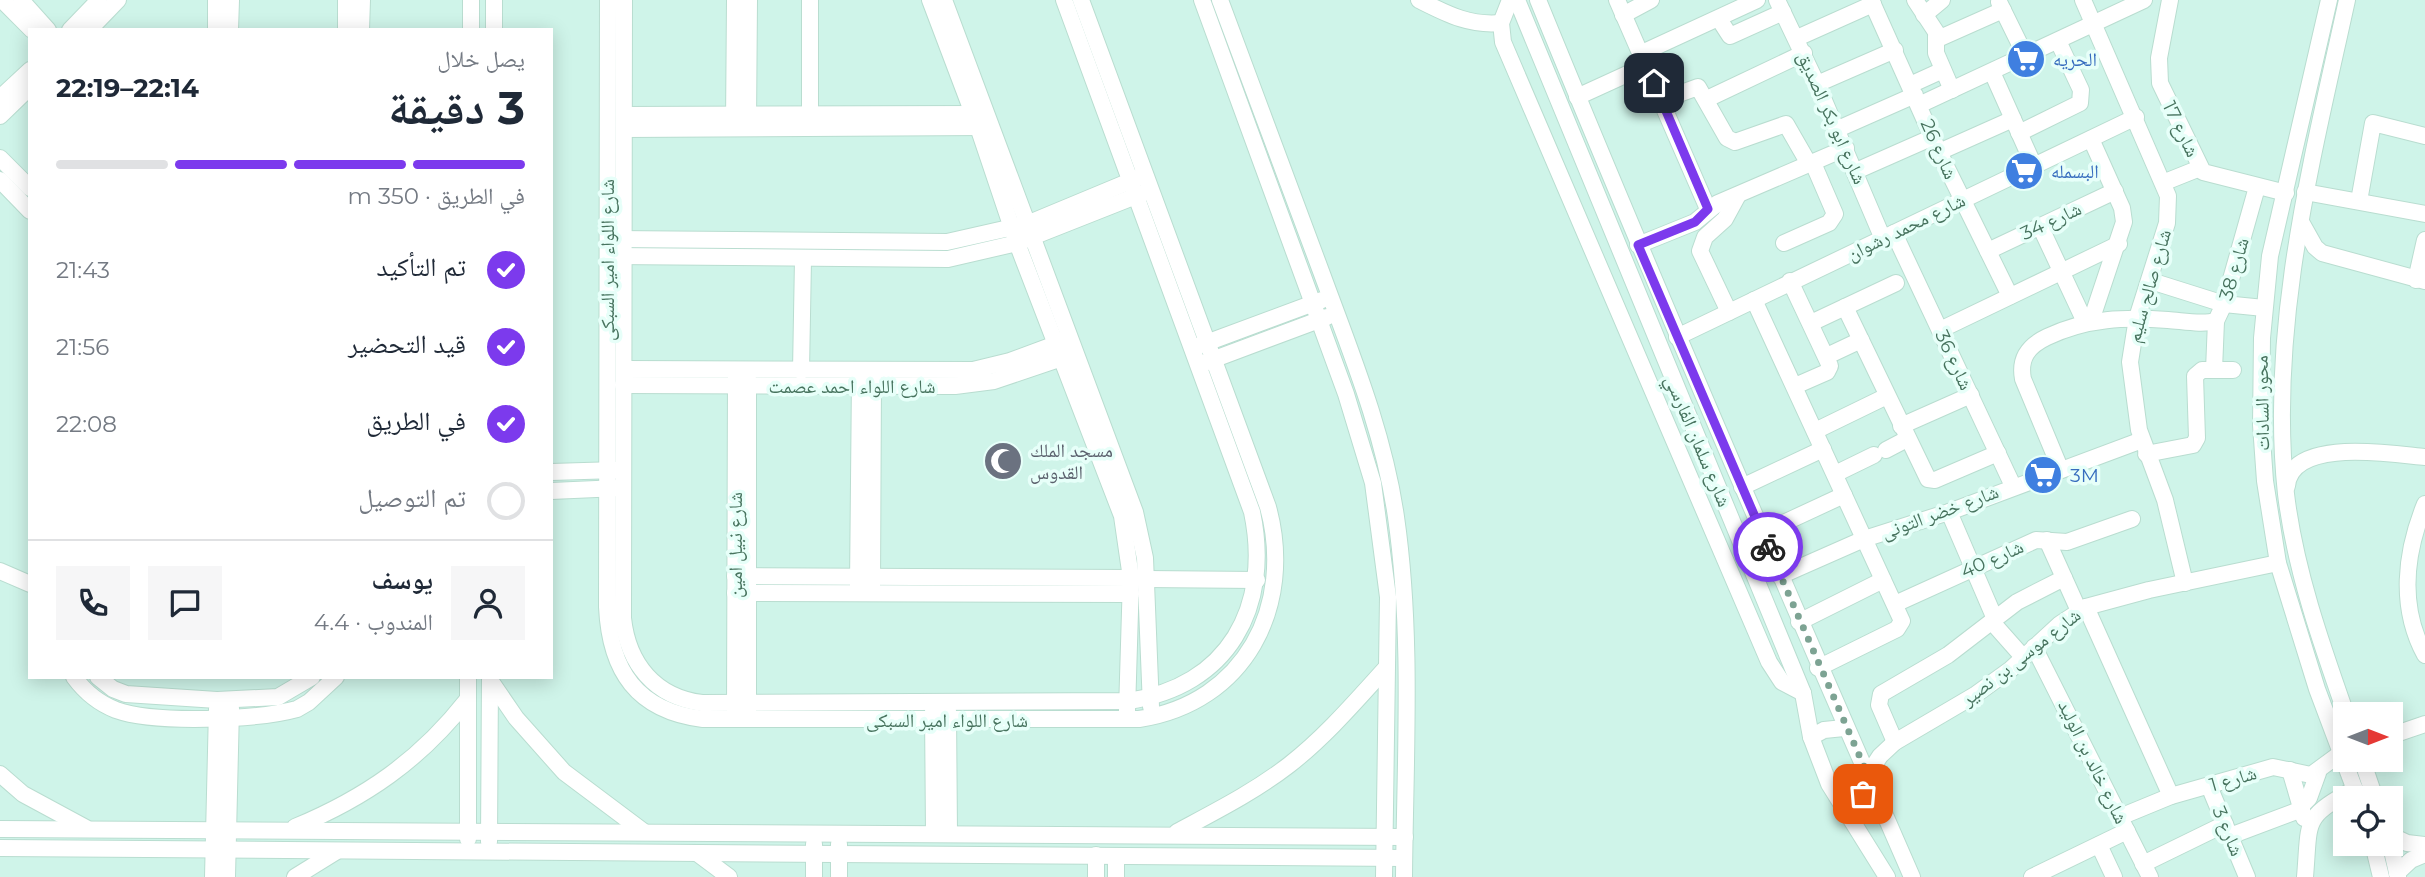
<!DOCTYPE html>
<html lang="ar">
<meta charset="utf-8">
<style>
:root{--surface:#fff;--page:#f6f6f7;--text:#1f2937;--muted:#747a83;--line:#e0e1e3;--accent:#7c3aed}
body{margin:0;font-family:Montserrat,"Noto Naskh Arabic",sans-serif;background:var(--page);color:var(--text);direction:rtl;height:100vh;display:flex;flex-direction:column;font-size:26px;white-space:nowrap}
*{box-sizing:border-box;margin:0}
p{font-size:23px;color:var(--muted)}
.icon{flex:none;width:38px;height:38px;fill:none;stroke:currentColor;stroke-width:2;stroke-linecap:round;stroke-linejoin:round}
.map{position:relative;flex:1;overflow:hidden;direction:ltr}
.details{position:absolute;left:28px;top:28px;width:525px;height:651px;display:flex;flex-direction:column;background:var(--surface);border-radius:0px;box-shadow:0 4px 18px #0003;direction:rtl}
.details>*{flex:none}
.needle{width:46px;rotate:90deg}
.controls{position:absolute;left:2333px;top:702px;display:grid;gap:14px}
.controls a{display:grid;place-items:center;width:70px;height:70px;border-radius:0px;background:var(--surface);box-shadow:0 4px 18px #0003;font-size:35px}
.pin{position:absolute;display:grid;place-items:center;width:60px;height:60px;color:#fff;margin:-30px;border-radius:14px;box-shadow:0 4px 10px #0006}
.courier{position:absolute;display:grid;place-items:center;width:70px;height:70px;margin:-35px;border:5px solid #7c3aed;border-radius:50%;background:#fff;color:#222;box-shadow:0 2px 9px #0007}
.headline em{font-style:normal;font-weight:700}
.headline div{display:flex;flex-direction:column-reverse}
.headline{display:flex;align-items:center;justify-content:space-between;height:119px;padding:0 28px}
h1{font-size:46px;font-weight:700;line-height:52px}
.bar{display:grid;grid-template-columns:repeat(4,1fr);gap:10px 7px;align-content:center;height:84px;padding:0 28px}
.bar i{height:9px;border-radius:5px;background:var(--line)}
.bar .on{background:var(--accent)}
.bar p{grid-column:span 4}
.line{display:flex;align-items:center;gap:18px;padding:0 28px;border-top:2px solid var(--line)}
.line div{flex:1}
.round{display:grid;place-items:center;flex:none;width:74px;height:74px;border-radius:0px;background:var(--page)}
ol{padding:0 28px;list-style:none}
li{display:flex;align-items:center;gap:21px;height:77px}
li p{margin-inline-start:auto}
li .icon{padding:7px;border-radius:50%;background:var(--accent);color:#fff;stroke-width:4}
li:last-child{color:var(--muted)}
li i{width:38px;height:38px;border:4px solid var(--line);border-radius:50%}
.map>svg:first-child{display:block}
</style>
<div class="map">
<svg width="2425" height="877" viewBox="0 0 2425 877">
<rect width="100%" height="100%" fill="#e0fcf6"/>
<path fill="#cff4e9" fill-rule="evenodd" d="M0,0h2425v877h-2425zM30,30h521v647h-521zM2345,714h45v46h-45zM2345,798h45v46h-45z"/>
<g fill="none" stroke-linecap="round" stroke-linejoin="round">
<defs>
<g id="minor">
<path d="M2,0l30,30"/>
<path d="M21,0l27,30"/>
<path d="M608,0l-1,607c3,64 30,104 96,112h436c106,-16 156,-113 129,-212l-187,-507"/>
<path d="M624,0l-1,618c5,46 32,79 79,85l426,-2c100,-14 144,-94 124,-189l-188,-512"/>
<path d="M930,0l48,127 39,116 105,273 9,62 -4,133"/>
<path d="M944,0l191,512 10,46 6,149"/>
<path d="M1202,0l144,394 27,89 15,114 -4,280"/>
<path d="M1220,0c34,91 68,182 102,274 29,79 62,159 74,243 17,118 9,241 8,360"/>
<path d="M1419,0c28,14 50,26 82,23"/>
<path d="M1510,0l-9,23 2,19 266,620 13,20 21,11"/>
<path d="M1517,0l286,693 8,44 18,47 58,93"/>
<path d="M1538,0c120,294 247,586 374,877"/>
<path d="M1617,0l91,209"/>
<path d="M1777,0l40,84 66,155"/>
<path d="M1871,0l68,152 71,144"/>
<path d="M1915,0l25,38 63,-28"/>
<path d="M2083,0l85,196 -1,27 -30,95 -7,44 9,68 26,70 20,83"/>
<path d="M2170,0l-11,58 1,25 43,89 83,21"/>
<path d="M2329,0l-59,256 -8,82 -1,87 4,56 13,82 39,126 41,109"/>
<path d="M1999,2l26,53"/>
<path d="M1623,15l28,-15"/>
<path d="M1924,15l18,-15"/>
<path d="M1719,19l11,17 53,-24"/>
<path d="M70,30l29,-30"/>
<path d="M89,30l29,-30"/>
<path d="M216,30v-30"/>
<path d="M230,30l1,-30"/>
<path d="M346,30v-30"/>
<path d="M361,30l1,-30"/>
<path d="M471,30v-30"/>
<path d="M494,30v-30"/>
<path d="M1936,36v17l16,37"/>
<path d="M1797,38l76,-34"/>
<path d="M1642,53l115,-53"/>
<path d="M1992,72l42,94"/>
<path d="M1817,84l78,-34"/>
<path d="M1910,85l33,-15"/>
<path d="M1577,97l70,-32"/>
<path d="M0,98l30,-28"/>
<path d="M1707,99l97,-46"/>
<path d="M1662,100l36,-13 29,51 8,4 51,-18 23,40"/>
<path d="M1919,105l225,-105"/>
<path d="M810,114v-114"/>
<path d="M624,115l359,-1"/>
<path d="M0,116l30,-29"/>
<path d="M748,123l1,-123"/>
<path d="M734,124l1,-124"/>
<path d="M624,129l362,-2"/>
<path d="M1838,129l77,-34"/>
<path d="M2019,133l61,-30 1,-13 -23,-49"/>
<path d="M2091,139l31,69 2,14 -33,99"/>
<path d="M1939,152l74,-33"/>
<path d="M0,158l30,30"/>
<path d="M1856,171l77,-34"/>
<path d="M0,180l30,31"/>
<path d="M2165,182l35,-14"/>
<path d="M2305,192l120,22"/>
<path d="M2359,201l14,-78 52,13"/>
<path d="M2301,222l14,25 7,6 103,28"/>
<path d="M2040,226l45,96"/>
<path d="M1894,233l119,253"/>
<path d="M614,239l333,3 80,-18 113,-47"/>
<path d="M1784,243l45,-20 6,-9 -22,-51"/>
<path d="M1638,245l57,-23 23,-19 128,-55"/>
<path d="M1988,251l127,-60"/>
<path d="M613,256l335,3 69,-16 129,-51"/>
<path d="M2416,280l9,-40"/>
<path d="M1790,281l40,85 -3,6 -32,14"/>
<path d="M2151,281l73,23 40,4"/>
<path d="M1754,300l148,321 -5,8 -79,39"/>
<path d="M1845,307l83,172 7,1 63,-27"/>
<path d="M1729,312l-29,-61 5,-14 20,-18 12,-22"/>
<path d="M1811,323l85,-40"/>
<path d="M1940,330l179,-86"/>
<path d="M1677,337l459,-220"/>
<path d="M1198,346l124,-46"/>
<path d="M1827,356l34,-16"/>
<path d="M1204,363l123,-46"/>
<path d="M624,369l349,1 37,-9 54,-20"/>
<path d="M2214,370l2,-49"/>
<path d="M801,371l2,-112"/>
<path d="M623,385l332,1 39,-5 77,-26"/>
<path d="M1901,426l70,-31"/>
<path d="M1815,431l72,-35"/>
<path d="M1886,450l21,-11"/>
<path d="M2146,454l47,-9 4,-7 -2,-62 7,-6h31"/>
<path d="M2060,468l-37,-89c-4,-21 5,-33 24,-42 40,-19 78,-20 121,-17 15,1 34,5 48,1l8,-17 33,-117"/>
<path d="M551,472l66,-2"/>
<path d="M1835,474l39,-19"/>
<path d="M2287,486c4,-49 105,-32 138,-29"/>
<path d="M1742,487l81,-38"/>
<path d="M551,491l68,-3"/>
<path d="M2425,504c-20,49 -26,103 0,151"/>
<path d="M1949,512l46,107"/>
<path d="M1762,533l82,-38"/>
<path d="M2047,540l32,71"/>
<path d="M0,571l30,13"/>
<path d="M735,576l396,2"/>
<path d="M1780,576l84,-37 85,-27 193,-72"/>
<path d="M1146,579l111,1"/>
<path d="M858,586l2,-209"/>
<path d="M872,587l1,-208"/>
<path d="M735,593l396,1"/>
<path d="M1895,604l141,-64 31,2 65,-23"/>
<path d="M2086,607l85,189"/>
<path d="M1799,622l84,-42"/>
<path d="M1992,622l31,35"/>
<path d="M2034,647l116,230"/>
<path d="M74,677c11,15 24,26 42,33 39,14 141,10 181,-1l12,-7 27,-25"/>
<path d="M98,677l15,12 13,5 91,6 61,-3 34,-20"/>
<path d="M468,677v162"/>
<path d="M490,680l26,38 48,54 80,60"/>
<path d="M933,711l1,123"/>
<path d="M948,711l1,123"/>
<path d="M748,713v-334"/>
<path d="M735,714l1,-338"/>
<path d="M2346,714c-25,-71 -51,-145 -60,-220 -18,-166 26,-334 61,-494"/>
<path d="M2390,736l35,-12"/>
<path d="M1811,737l13,-7 20,-2"/>
<path d="M1895,742l-16,-37 2,-11 67,-39 69,-53 47,-24"/>
<path d="M2362,760l13,38"/>
<path d="M2290,770l14,48"/>
<path d="M0,774l23,20 63,34"/>
<path d="M1867,776l13,-20 15,-14 80,-47 36,-26 49,-45 26,-17 63,-17 129,-27"/>
<path d="M2209,786l38,91"/>
<path d="M2302,805l7,-7 9,-25"/>
<path d="M1843,806l14,-6 13,-20"/>
<path d="M2120,817l51,-21 102,-29 38,8 30,-22"/>
<path d="M295,827c70,-29 125,-67 172,-127"/>
<path d="M0,829l1405,8"/>
<path d="M1177,832c39,-21 77,-40 112,-67 36,-28 66,-63 96,-96"/>
<path d="M2390,835l17,8 18,2"/>
<path d="M2230,836l72,-27"/>
<path d="M489,842l1,-163"/>
<path d="M2390,842l8,35"/>
<path d="M814,844v33"/>
<path d="M839,844v33"/>
<path d="M2373,844l8,33"/>
<path d="M2099,845l15,32"/>
<path d="M0,848l1404,10"/>
<path d="M697,853l32,24"/>
<path d="M1096,855v22"/>
<path d="M2143,864l82,-40"/>
<path d="M2397,873l14,-13 14,-6"/>
<path d="M213,877l4,-168"/>
<path d="M227,877l4,-169"/>
<path d="M295,877l42,-26"/>
<path d="M1116,877v-21"/>
<path d="M2032,877l95,-46"/>
<path d="M2305,877c5,-58 -3,-59 50,-88"/>
</g>
</defs>
<use href="#minor" stroke="#b9ddd0" stroke-width="18"/>
<use href="#minor" stroke="#fff" stroke-width="16"/>
</g>
<g fill="none" stroke-linecap="round" stroke-linejoin="round">
<path stroke="#7da393" stroke-width="7" stroke-dasharray="0 12.6" d="M1768,547l102,233 -7,14"/>
<path stroke="#7c3aed" stroke-width="9" d="M1654,83l54,126 -13,13 -57,23 130,302"/>
</g>
<defs>
<symbol id="supermarket-disc" viewBox="-11 -11 22 22"><circle r="9.5" fill="#3f7fe0" stroke="#e7fff9"/><path d="M-6-5.5h2.5l.6 2H6L4.5 2H-2.5L-4.4-4H-6ZM-1.5 3.2a1.3 1.3 0 1 0 .1 0ZM3 3.2a1.3 1.3 0 1 0 .1 0Z" fill="#fff"/></symbol>
<symbol id="mosque-disc" viewBox="-11 -11 22 22"><circle r="9.5" fill="#6b7280" stroke="#e7fff9"/><path d="M3.5-4.9A6 6 0 1 0 3.5 4.9A5 5 0 1 1 3.5-4.9Z" fill="#fff"/></symbol>
</defs>
<g fill-rule="evenodd">
<use href="#supermarket-disc" x="2004" y="37" width="44" height="44"/>
<use href="#supermarket-disc" x="2002" y="149" width="44" height="44"/>
<use href="#mosque-disc" x="981" y="439" width="44" height="44"/>
<use href="#supermarket-disc" x="2021" y="453" width="44" height="44"/>
</g>
<g text-anchor="middle" dominant-baseline="central" stroke-width="7" stroke-linejoin="round" paint-order="stroke">
<g font-size="19" fill="#366cbe" stroke="#e7fff9" text-anchor="start">
<text x="2053" y="59">الحريه</text>
<text x="2051" y="171">البسمله</text>
<text x="2070" y="475">3M</text>
</g>
<g font-size="19" fill="#47735e" stroke="#e7fff9">
<text transform="translate(1832 118) rotate(66)">شارع ابو بكر الصديق</text>
<text transform="translate(2181 129) rotate(64)">شارع 17</text>
<text transform="translate(1939 149) rotate(66)">شارع 26</text>
<text transform="translate(2051 221) rotate(-25)">شارع 34</text>
<text transform="translate(1906 227) rotate(-26)">شارع محمد رشوان</text>
<text transform="translate(607 260) rotate(-90)">شارع اللواء امير السبكى</text>
<text transform="translate(2234 269) rotate(-74)">شارع 38</text>
<text transform="translate(2149 286) rotate(-74)">شارع صالح سليم</text>
<text transform="translate(1954 360) rotate(65)">شارع 36</text>
<text x="852" y="386">شارع اللواء احمد عصمت</text>
<text transform="translate(2262 403) rotate(-91)">محور السادات</text>
<text transform="translate(1698 441) rotate(67)">شارع سلمان الفارسي</text>
<text transform="translate(1940 512) rotate(-20)">شارع خضر التونى</text>
<text transform="translate(735 545) rotate(-90)">شارع نبيل امين</text>
<text transform="translate(1992 559) rotate(-24)">شارع 40</text>
<text transform="translate(2021 657) rotate(-38)">شارع موسى بن نصير</text>
<text x="947" y="720">شارع اللواء امير السبكى</text>
<text transform="translate(2093 762) rotate(64)">شارع خالد بن الوليد</text>
<text transform="translate(2233 779) rotate(-16)">شارع 1</text>
<text transform="translate(2228 831) rotate(67)">شارع 3</text>
</g>
<g font-size="19" fill="#5b616d" stroke="#e7fff9" text-anchor="start">
<text x="1030" y="450">مسجد الملك<tspan x="1030" dy="22">القدوس</tspan></text>
</g>
</g>
</svg>
<div class="controls">
<a><svg class="needle" viewBox="-14 -14 28 28"><path d="M0-13l5 13h-10z" fill="#e53935"/><path d="M0 13l5-13h-10z" fill="#747a83"/></svg></a>
<a><svg class="icon" aria-label="locate" viewBox="0 0 24 24"><circle cx="12" cy="12" r="6"/><path d="M12 2v4M12 18v4M2 12h4M18 12h4"/></svg></a>
</div>
<div class="pin" style="left:1863px;top:794px;background:#ea580c"><svg class="icon" aria-label="bag" viewBox="0 0 24 24"><path d="M5 8h14l-1 12H6zM9 8a3 3 0 0 1 6 0"/></svg></div>
<div class="pin" style="left:1654px;top:83px;background:#1f2937"><svg class="icon" aria-label="home" viewBox="0 0 24 24"><path d="M3 11l9-7 9 7M6 9v11h12V9"/></svg></div>
<div class="courier" style="left:1768px;top:547px"><svg class="icon" aria-label="bike" viewBox="0 0 24 24"><circle cx="6" cy="16" r="4"/><circle cx="18" cy="16" r="4"/><path d="M6 16l4-8h5l3 8M10 8l3 8H6M13 5h3"/></svg></div>
<section class="details">
<div class="headline"><div><h1>3 دقيقة</h1><p>يصل خلال</p></div><em>22:14–22:19</em></div>
<div class="bar"><i class="on"></i><i class="on"></i><i class="on"></i><i></i><p>في الطريق · 350 m</p></div>
<ol>
<li><svg class="icon" aria-label="check" viewBox="0 0 24 24"><path d="M5 12l5 5 9-10"/></svg>تم التأكيد<p>21:43</p></li>
<li><svg class="icon" aria-label="check" viewBox="0 0 24 24"><path d="M5 12l5 5 9-10"/></svg>قيد التحضير<p>21:56</p></li>
<li><svg class="icon" aria-label="check" viewBox="0 0 24 24"><path d="M5 12l5 5 9-10"/></svg>في الطريق<p>22:08</p></li>
<li><i></i>تم التوصيل</li>
</ol>
<div class="line" style="height:126px"><a class="round"><svg class="icon" aria-label="person" viewBox="0 0 24 24"><circle cx="12" cy="8" r="4"/><path d="M4 21q1-7 8-7t8 7"/></svg></a><div><b>يوسف</b><p>المندوب · 4.4</p></div><a class="round"><svg class="icon" aria-label="chat" viewBox="0 0 24 24"><path d="M4 5h16v11H9l-5 4z"/></svg></a><a class="round"><svg class="icon" aria-label="phone" viewBox="0 0 24 24"><path d="M5 4h4l2 5-3 2q2 4 5 5l2-3 5 2v4C11 20 4 13 5 4z"/></svg></a></div>
</section>
</div>
